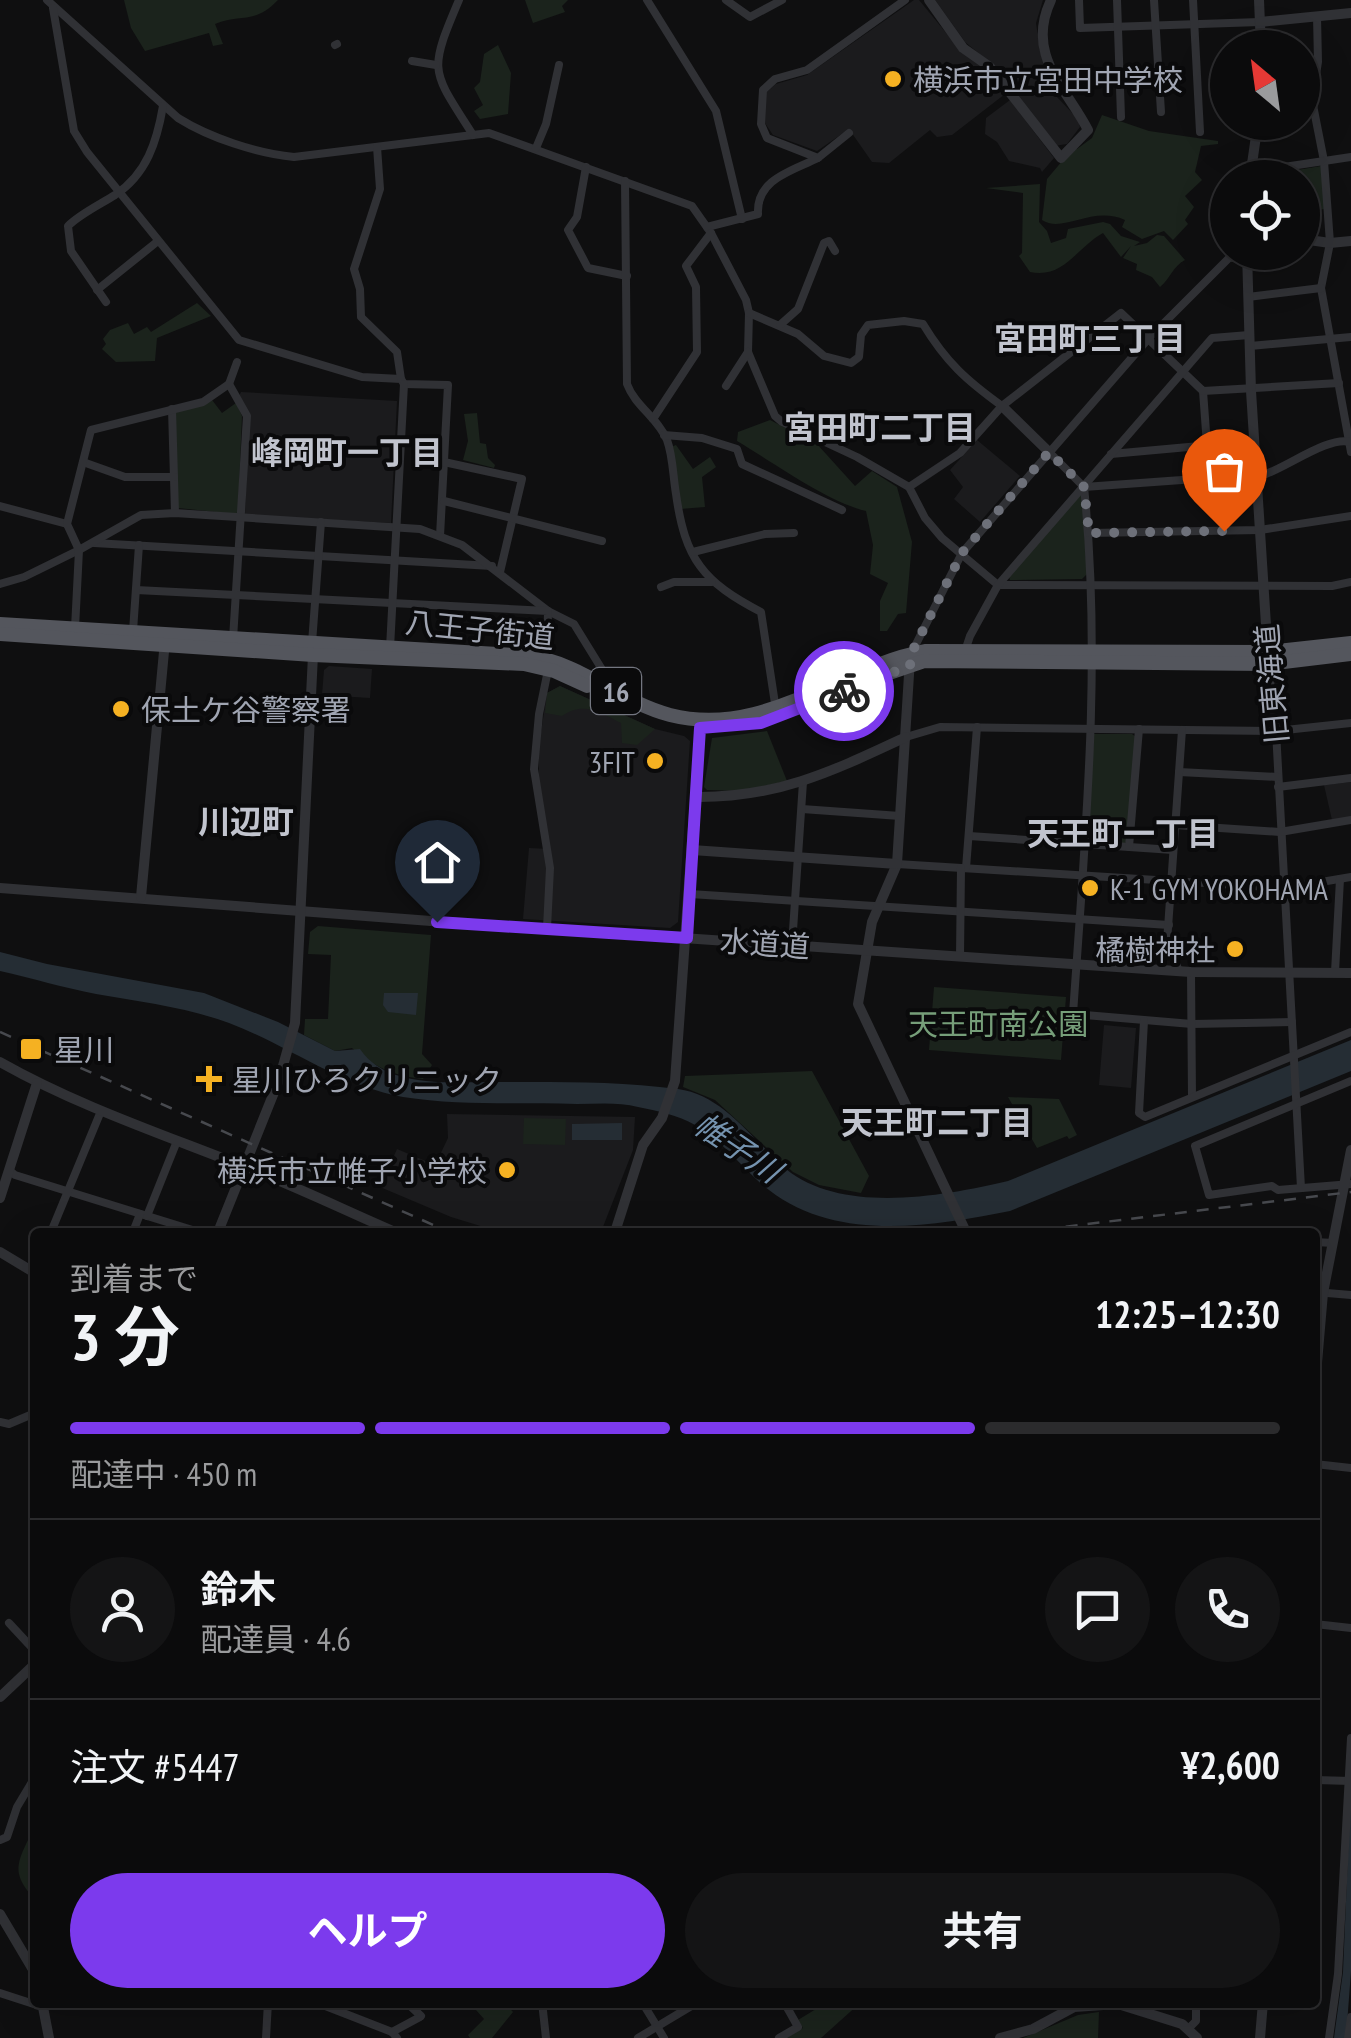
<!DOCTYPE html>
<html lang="ja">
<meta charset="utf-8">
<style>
:root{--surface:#0b0b0c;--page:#141415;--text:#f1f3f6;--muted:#9a9b9d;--line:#2b2b2d;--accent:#7c3aed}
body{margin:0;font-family:"PT Sans Narrow","Noto Sans JP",sans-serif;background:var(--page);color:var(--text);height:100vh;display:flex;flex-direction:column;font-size:38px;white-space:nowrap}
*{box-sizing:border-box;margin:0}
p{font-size:32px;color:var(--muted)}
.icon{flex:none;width:55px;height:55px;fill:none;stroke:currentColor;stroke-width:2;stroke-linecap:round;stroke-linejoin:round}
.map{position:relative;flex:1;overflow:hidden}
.sheet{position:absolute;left:30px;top:1228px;width:1290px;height:780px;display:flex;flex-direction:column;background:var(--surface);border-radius:10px;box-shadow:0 10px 40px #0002,0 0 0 2px var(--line)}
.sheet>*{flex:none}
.needle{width:65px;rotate:331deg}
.controls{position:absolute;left:1210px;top:30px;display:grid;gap:20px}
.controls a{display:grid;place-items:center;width:110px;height:110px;border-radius:50%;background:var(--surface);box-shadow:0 10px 40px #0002,0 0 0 2px var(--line);font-size:50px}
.pin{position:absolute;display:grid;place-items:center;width:85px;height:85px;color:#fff;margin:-102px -42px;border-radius:50% 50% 50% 0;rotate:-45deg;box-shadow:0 0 10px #0007}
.pin .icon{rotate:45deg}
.courier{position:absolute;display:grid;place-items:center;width:100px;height:100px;margin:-50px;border:8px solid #7c3aed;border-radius:50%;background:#fff;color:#222;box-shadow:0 2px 12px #0007}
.headline em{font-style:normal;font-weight:700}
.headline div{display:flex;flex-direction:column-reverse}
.headline{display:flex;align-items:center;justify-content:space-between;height:170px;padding:0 40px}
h1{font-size:65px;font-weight:700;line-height:75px}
.bar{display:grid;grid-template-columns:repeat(4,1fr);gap:15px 10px;align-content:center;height:120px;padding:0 40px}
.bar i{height:12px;border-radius:8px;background:var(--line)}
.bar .active{background:var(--accent)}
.bar p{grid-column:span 4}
.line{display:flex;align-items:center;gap:25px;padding:0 40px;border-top:2px solid var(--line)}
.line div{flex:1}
.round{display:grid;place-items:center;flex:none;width:105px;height:105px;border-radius:52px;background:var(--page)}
.action{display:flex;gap:20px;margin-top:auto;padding:20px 40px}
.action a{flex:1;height:115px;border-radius:60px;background:var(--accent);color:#fff;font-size:40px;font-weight:700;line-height:115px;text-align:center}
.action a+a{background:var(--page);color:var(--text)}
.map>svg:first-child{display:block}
</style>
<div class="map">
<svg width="1351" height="2038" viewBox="0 0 1351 2038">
<rect width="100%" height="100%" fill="#0f0f10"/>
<g fill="#1b1b1d">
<path d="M914,0h5l42,51 29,20 15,23 -53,41 -15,2 -7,-7 -41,33 -17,-1 -23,-33 -32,22 -44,-16 -8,-12v-30l11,-9 31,-9z"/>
<path d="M935,0h108l-7,23 4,28 16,45 22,23 2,8 -13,17 -13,2 -61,-81 -28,-23z"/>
<path d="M1010,100l44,58 -12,14 -2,-4 -31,-7 -12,-19 -12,-8 1,-16z"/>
<path d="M241,392l156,9 -6,122 -146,-8 4,-100 -10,-19z"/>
<path d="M977,440l43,36 -40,46 -26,-23 9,-12 -13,-17z"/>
<path d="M329,666l43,3 -2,29 -48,-3 2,-25z"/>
<path d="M560,686l95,43 29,7 6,5 -12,181 -8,6 -147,-9 6,-71 20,1 -10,-54v-50l8,-52z"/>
<path d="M1351,782v36l-19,2 -8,-35z"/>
<path d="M1104,1025l32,3 -5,60 -32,-3z"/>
<path d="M447,1114l188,3 -2,33 -32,82h-101l-49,-15 -71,-30 17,-38 38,16 13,-27z"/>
</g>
<g fill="#1b231c">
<path d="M124,0h154c-24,25 -37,13 -63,24l8,20 -10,2 -4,-13 -64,18 -14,-23z"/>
<path d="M525,0h43l-6,6 3,6 -32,11z"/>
<path d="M498,45l13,28 -3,41 -28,5 -6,-8 9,-6 -9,-17 6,-6 4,-28z"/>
<path d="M1102,115l47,16 69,10v3l-17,2 -6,26 7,8 -17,16 9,11 -9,13 3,4 -15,16 -9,-9 -22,8 -20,-12 3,-7c-33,-15 -62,14 -83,0l5,-41 27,-32 3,2 15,-11z"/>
<path d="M1321,166l4,43 -22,2 -1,-33 -10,-1 -1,-6z"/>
<path d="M1040,184l-1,38 8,9 4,12 15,-5 2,-9 35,-7 7,2 11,12 19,6 -6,4 13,-3 10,-8 7,1 21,24c-12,6 -15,19 -25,27l-8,-10 -16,-7 1,-6 -14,-6 8,-12 -10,11 -18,-24c-27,15 -39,46 -73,39l-11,-16 3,-3 1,-60 -37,-5z"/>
<path d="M197,303l14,13 -54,22 -2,23 -39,1 -14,-13 4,-5 -3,-5 7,-9 18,-7 6,11 13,-7 4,5z"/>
<path d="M212,400l10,13 14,-10 6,13 -4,96 -3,2 -57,-6 -3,-95z"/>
<path d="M477,413l3,30 6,1 2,14 7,7 -1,3 -31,-8 5,-19 -4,-27z"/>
<path d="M770,420l47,24 38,42 17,-15 25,16 15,55 -6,71 -8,1 -11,17h-7v-30l8,-18 -18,-9 3,-29 -7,-34c-39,-9 -92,-48 -129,-70l1,-9z"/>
<path d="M676,445l17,24 17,-12 6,10 -14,10 3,30 -25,2 -9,-62z"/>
<path d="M1082,493l5,81 -5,5 -72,1 -1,-4z"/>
<path d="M560,686l95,43 -18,16 -15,-2 -1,-20c-21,-11 -38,-22 -59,-7l-17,-3 2,-20z"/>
<path d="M767,731l20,50 -46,10 -34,-1 -3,-3 8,-49z"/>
<path d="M1094,734h38l4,3 -9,104 -3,3 -37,-2z"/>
<path d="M318,926l113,9 -9,119 10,11 -9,14c-29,-3 -49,-12 -71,-31l-17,3 -31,-16 1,-16h23l3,-64 -23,-1 2,-22z"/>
<path d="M934,987l132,10 -5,63 -132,-10z"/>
<path d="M812,1071l57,105 -8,17 -42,-8 -26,-13 -78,-72 -32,-13 2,-11z"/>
<path d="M1008,1097l51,2 18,36 -8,4 -2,-3 -30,12z"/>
<path d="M524,1118l42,1 -1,26 -42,-1z"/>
<path d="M29,1838l6,2v60c-22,-25 -20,-34 -6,-62z"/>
<path d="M486,2003h19l8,9 -21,26h-22l-2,-3 16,-16 -8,-9z"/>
<path d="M820,2003h40l-39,35h-36l18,-10 -5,-8 18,-11 -1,-3z"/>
<path d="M1099,2012l-1,26h-75l55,-23z"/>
</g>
<g fill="#252d34">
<path d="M0,952l47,12 157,29 74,29 57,29 25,-2c10,14 20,20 36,26 30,10 68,7 99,7 61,0 122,-1 183,7 46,6 75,52 108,80 56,46 158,27 222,12l343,-141v31l-341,140c-78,15 -172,32 -241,-21 -26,-20 -45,-49 -74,-65 -17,-10 -38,-14 -57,-18 -19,-5 -41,-3 -61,-3 -57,-2 -117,2 -174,-7 -62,-11 -116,-52 -174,-74 -44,-16 -88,-21 -133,-29 -32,-6 -64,-16 -96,-23z"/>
<path d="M384,993h34l-2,22 -28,-3 -5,-7z"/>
<path d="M622,1123v17h-50v-16z"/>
<path d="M1351,1783v188l-5,67h-12l9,-66z"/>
</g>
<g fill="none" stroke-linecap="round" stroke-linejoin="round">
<g stroke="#303135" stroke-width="8">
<path d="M47,0l131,118c32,20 78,35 116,39l195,-24 203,73 19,27 35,67 3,13 -1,39 27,64 7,6 75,35 52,30 16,31 17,20 56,47 334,1 19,-4"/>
<path d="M459,0c-31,73 -28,69 14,135"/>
<path d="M647,0l69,111 26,108"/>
<path d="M726,0l24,17 32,-17"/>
<path d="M1079,0l1,28 180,-6"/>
<path d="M1117,0l4,117"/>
<path d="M1154,0l7,112"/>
<path d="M1193,0l7,132"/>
<path d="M53,8l21,123 13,21 152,188 123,37 39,2 3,5 44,1 -8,151"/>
<path d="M1317,16l1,46 -6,38 12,61 6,82 -9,45 30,164"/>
<path d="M335,45l2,-1"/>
<path d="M412,61l24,4"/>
<path d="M849,133l-31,25 -51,-20 -6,-14 2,-34 12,-11 32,-9 98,-70"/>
<path d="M377,147l3,42 -26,80 6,20 1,28 36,35 4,27"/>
<path d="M536,148l10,-24 13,-59"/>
<path d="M586,167l-9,50 -9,13 20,38 39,8"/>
<path d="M1251,172l100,-15"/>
<path d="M625,181l2,203c8,22 31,34 40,56 6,16 6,37 9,54 9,65 27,88 85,118l15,98"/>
<path d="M707,227l51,-13c-2,-35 34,-43 60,-56"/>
<path d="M97,290l61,-49"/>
<path d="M1248,297l73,-9"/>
<path d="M106,302l-35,-51 -3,-25c12,-12 31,-21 47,-31 32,-21 42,-54 48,-89"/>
<path d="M749,313l49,21 26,22 27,7 8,-6 2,-22 7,-10 36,-4 19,3c23,38 43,56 79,82"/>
<path d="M780,325l18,-16 26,-66 5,-2 6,10"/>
<path d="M1250,346l101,-9"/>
<path d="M229,384l18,32 -14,223"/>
<path d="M726,386l22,-34"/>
<path d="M1203,391l4,54"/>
<path d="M172,409l3,104"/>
<path d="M653,419l44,-67 -1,-65 -10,-21 25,-33"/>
<path d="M664,435l38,3 35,11 5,15 100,46"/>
<path d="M1049,452l35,35c18,175 1,352 -11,527l119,10 100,-2"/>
<path d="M1111,454l144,-13"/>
<path d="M83,462l42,15h49"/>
<path d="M444,462l78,17 -22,93"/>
<path d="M909,487l51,-34 42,-47 119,-93 82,78 136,-8"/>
<path d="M1084,487l182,-13c24,-9 64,-38 84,-32"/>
<path d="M444,501l158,40"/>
<path d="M0,506l67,18"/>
<path d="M1089,533l171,-3 91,-14"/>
<path d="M94,543l398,23"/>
<path d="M693,552l72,-18 29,-1"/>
<path d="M0,584l24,-7 55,-27 62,-35 34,-2 245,16 42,16 86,66 26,13 29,47 1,14"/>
<path d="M661,587l13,-5h38"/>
<path d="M136,590l412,21 -1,48"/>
<path d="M75,628l4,-78 -12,-26 24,-94 112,-28 26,-18 8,-22"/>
<path d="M133,631l6,-86"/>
<path d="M312,643l9,-121"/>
<path d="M390,648l14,-264"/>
<path d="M965,651l5,-15 28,-51 214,-247 37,-3"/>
<path d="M911,654l51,-101 187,-215 80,-80 18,-2"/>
<path d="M1268,664l8,67 25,457"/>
<path d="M906,737l34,-10 336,4 75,-8"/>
<path d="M1179,772l99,5"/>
<path d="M1278,787l73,-9"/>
<path d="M802,809l98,7"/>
<path d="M1175,825l105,7 71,-12"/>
<path d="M969,836l204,14"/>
<path d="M1129,847l10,-118"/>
<path d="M897,864l389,24 65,-11"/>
<path d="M966,868l11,-141"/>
<path d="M690,894l479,31"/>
<path d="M547,928l3,-60 -16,-99 5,-55 9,-44"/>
<path d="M792,945l11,-163"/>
<path d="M960,956l1,-88"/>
<path d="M1179,971l-12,-29 15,-212"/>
<path d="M1191,972l1,125"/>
<path d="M1335,972l5,-93"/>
<path d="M1144,1021l-5,92 6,4 206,-85"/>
<path d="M1351,1081l-156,65 14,49 63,-9 6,4 73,-6"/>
<path d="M9,1170l6,5 184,57"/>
<path d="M147,1216l30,-75"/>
<path d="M51,1232l50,-121"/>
<path d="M133,1232l7,-18"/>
<path d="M1315,1242l18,1"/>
<path d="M1315,1292l36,3"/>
<path d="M0,1422l9,2 26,-11"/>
<path d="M1315,1464l36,4"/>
<path d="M9,1623l26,28"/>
<path d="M1315,1624l36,4"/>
<path d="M1315,1780l36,1"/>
<path d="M0,1840l7,-3 10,-30 18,-30"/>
<path d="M0,1993l43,14"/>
<path d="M315,2002l77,30 5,6"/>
<path d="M406,2002l15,14"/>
<path d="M542,2002l4,36"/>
<path d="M642,2002l22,36"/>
<path d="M1189,2028l7,-7v-19"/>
<path d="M392,2032l28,-15"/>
<path d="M266,2038l2,-36"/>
<path d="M638,2038l60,-36"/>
<path d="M779,2038l19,-11 -14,-25"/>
<path d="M1329,2038l9,-64 13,-236"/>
<path d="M1348,2038l3,-21"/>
</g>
<g stroke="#303135" stroke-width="10">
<path d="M929,0l34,48 27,19 71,91 27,-28c-22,-43 -63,-75 -37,-130"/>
<path d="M1259,0l2,48"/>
<path d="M1260,22l91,-9"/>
<path d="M1250,178l8,-56"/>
<path d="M1302,239l28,4 21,-2"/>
<path d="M1247,252l4,139 17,265"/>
<path d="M1002,406l47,46"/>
<path d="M910,659l-13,205 -25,58 -14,82 108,228"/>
<path d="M695,797c83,1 138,-26 211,-60"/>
<path d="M692,850l205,14"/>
<path d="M0,888l444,34 747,50 160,1"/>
<path d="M141,897l24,-256"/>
<path d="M0,1062c76,43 159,71 240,103 53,20 104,45 155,67"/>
<path d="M0,1198l37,-115"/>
<path d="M218,1232l61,-152 16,-57 18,-368"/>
<path d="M615,1232l28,-87 19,-27 13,-37 25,-353"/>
<path d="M0,1252l35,21"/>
<path d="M1315,1386l8,-93 28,-143"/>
<path d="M0,1697l35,-33"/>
<path d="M0,1914l35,59"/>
<path d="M42,2002l7,36"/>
<path d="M1000,2038l33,-9 41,-22 44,-3 64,20 15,14"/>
<path d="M1260,2038l3,-36"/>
</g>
<g stroke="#54565d" stroke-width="14">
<path d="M0,624l529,32c52,7 91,46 141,59 95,24 168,-48 256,-64l342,1 83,-9"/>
<path d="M0,634l313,21 211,9 30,7 33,15"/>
<path d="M880,676l44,-15 344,3 83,-10"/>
</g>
<g stroke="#47494e" stroke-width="2.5" stroke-dasharray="12 10" stroke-linecap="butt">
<path d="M0,1032l449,200"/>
<path d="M1022,1232l329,-40"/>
</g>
</g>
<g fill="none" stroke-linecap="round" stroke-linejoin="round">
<path stroke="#6d7079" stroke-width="10" stroke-dasharray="0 18" d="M844,691l66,-25 1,-12 51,-101 87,-101 35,35 5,46 135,-2"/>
<path stroke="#7c3aed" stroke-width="12" d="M437,922l250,16 13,-210 61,-5 83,-32"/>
</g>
<g fill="#f5b122" stroke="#0a0a0b" stroke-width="4">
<circle cx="893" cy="79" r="10"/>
<circle cx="121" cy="709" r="10"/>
<circle cx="655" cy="761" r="10"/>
<circle cx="1090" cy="888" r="10"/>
<circle cx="1235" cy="949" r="10"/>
<rect x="19" y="1037" width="24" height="24" rx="5"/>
<path d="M204 1064h10v10h10v10h-10v10h-10v-10h-10v-10h10z"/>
<circle cx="507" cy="1170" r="10"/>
</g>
<g text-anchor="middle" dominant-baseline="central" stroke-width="8" stroke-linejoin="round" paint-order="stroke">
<rect fill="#0a0a0b" stroke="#737680" stroke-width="2.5" x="591" y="668" width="50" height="46" rx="8"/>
<g font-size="28" font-weight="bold" fill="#a0a5b2">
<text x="616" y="691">16</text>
</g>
<g font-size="30" fill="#a0a5b2" stroke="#0a0a0b" text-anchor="start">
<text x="913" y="79">横浜市立宮田中学校</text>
<text x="141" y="709">保土ケ谷警察署</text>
<text x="635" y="761" text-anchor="end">3FIT</text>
<text x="1110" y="888">K-1 GYM YOKOHAMA</text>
<text x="1215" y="949" text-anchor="end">橘樹神社</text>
<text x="54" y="1049">星川</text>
<text x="232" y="1079">星川ひろクリニック</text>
<text x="487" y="1170" text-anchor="end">横浜市立帷子小学校</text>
</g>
<g font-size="30" fill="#a0a5b2" stroke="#0a0a0b">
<text transform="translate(480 629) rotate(6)">八王子街道</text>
<text transform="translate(1271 684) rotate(-95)">旧東海道</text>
<text transform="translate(765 943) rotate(4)">水道道</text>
</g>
<g font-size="30" fill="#769e79" stroke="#0a0a0b">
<text x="998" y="1023">天王町南公園</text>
</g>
<g font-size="32" font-weight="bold" fill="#c1c4ce" stroke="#0a0a0b">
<text x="1090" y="338">宮田町三丁目</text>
<text x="880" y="427">宮田町二丁目</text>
<text x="347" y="452">峰岡町一丁目</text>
<text x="246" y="821">川辺町</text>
<text x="1123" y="833">天王町一丁目</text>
<text x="937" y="1122">天王町二丁目</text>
</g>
<g font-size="32" font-style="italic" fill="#7593af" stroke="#0a0a0b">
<text transform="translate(738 1147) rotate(34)">帷子川</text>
</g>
</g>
</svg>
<div class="controls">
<a><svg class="needle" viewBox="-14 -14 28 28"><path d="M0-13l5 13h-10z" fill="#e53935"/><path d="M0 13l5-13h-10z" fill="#9a9b9d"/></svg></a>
<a><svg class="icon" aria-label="locate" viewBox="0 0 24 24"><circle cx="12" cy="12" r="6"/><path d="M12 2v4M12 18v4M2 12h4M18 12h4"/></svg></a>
</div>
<div class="pin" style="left:1224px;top:531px;background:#ea580c"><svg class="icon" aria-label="bag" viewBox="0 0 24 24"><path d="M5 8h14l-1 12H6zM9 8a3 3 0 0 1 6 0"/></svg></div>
<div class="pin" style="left:437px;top:922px;background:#1f2937"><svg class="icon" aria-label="home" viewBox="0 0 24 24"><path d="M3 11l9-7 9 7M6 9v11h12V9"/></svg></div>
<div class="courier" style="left:844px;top:691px"><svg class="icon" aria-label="bike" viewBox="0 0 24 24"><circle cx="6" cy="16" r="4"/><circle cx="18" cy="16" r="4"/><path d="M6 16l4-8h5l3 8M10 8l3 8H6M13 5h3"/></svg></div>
<section class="sheet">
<div class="headline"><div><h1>3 分</h1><p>到着まで</p></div><em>12:25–12:30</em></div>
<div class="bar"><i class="active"></i><i class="active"></i><i class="active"></i><i></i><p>配達中 · 450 m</p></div>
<div class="line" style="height:180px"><a class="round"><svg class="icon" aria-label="person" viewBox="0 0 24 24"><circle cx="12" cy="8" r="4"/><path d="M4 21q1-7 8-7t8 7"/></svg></a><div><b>鈴木</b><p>配達員 · 4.6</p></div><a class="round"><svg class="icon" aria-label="chat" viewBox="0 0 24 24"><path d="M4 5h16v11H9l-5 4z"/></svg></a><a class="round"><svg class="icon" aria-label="phone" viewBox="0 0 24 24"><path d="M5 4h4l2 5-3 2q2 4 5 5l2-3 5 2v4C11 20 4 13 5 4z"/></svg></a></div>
<div class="line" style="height:130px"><div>注文 #5447</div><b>¥2,600</b></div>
<div class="action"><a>ヘルプ</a><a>共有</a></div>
</section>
</div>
